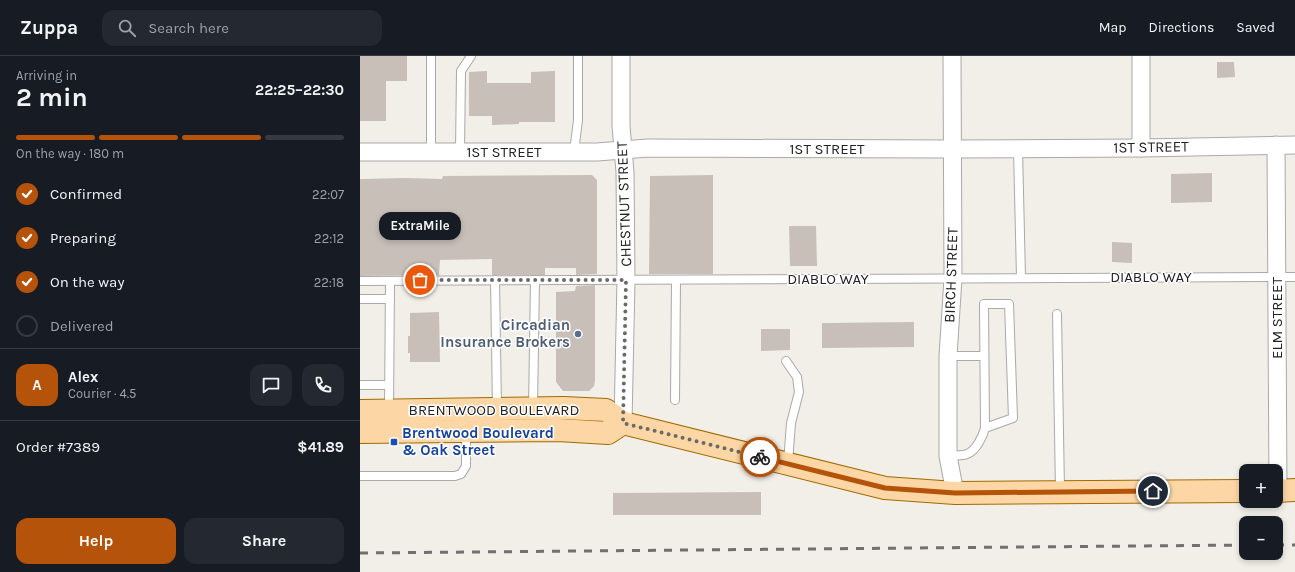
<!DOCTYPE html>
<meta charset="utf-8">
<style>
:root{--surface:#171b24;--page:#242831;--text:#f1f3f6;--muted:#9ea1a6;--line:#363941;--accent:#b45309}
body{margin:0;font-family:Karla,sans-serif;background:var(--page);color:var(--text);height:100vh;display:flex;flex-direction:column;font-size:15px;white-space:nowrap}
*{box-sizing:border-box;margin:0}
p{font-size:13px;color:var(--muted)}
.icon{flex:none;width:22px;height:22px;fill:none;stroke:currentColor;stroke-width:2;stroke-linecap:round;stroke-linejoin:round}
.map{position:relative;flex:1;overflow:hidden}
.drawer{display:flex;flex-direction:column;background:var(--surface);width:360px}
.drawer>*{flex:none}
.tools{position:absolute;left:879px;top:408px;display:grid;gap:8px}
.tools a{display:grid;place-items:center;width:44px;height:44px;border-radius:8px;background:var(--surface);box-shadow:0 2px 6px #0003;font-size:20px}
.pin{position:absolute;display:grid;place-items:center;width:34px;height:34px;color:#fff;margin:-17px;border:2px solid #fff;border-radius:50%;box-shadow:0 1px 4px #0007}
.courier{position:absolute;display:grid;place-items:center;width:40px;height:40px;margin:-20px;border:3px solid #b45309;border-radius:50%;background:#fff;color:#222;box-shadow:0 1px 5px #0007}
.bubble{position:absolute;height:28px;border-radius:12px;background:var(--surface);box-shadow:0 2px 6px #0003;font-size:13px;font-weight:700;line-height:28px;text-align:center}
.headline em{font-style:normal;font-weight:700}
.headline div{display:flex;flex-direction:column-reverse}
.headline{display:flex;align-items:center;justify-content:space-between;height:68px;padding:0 16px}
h1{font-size:26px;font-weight:700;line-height:30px}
.bar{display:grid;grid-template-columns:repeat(4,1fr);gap:6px 4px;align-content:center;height:48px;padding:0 16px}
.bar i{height:5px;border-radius:3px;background:var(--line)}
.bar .active{background:var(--accent)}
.bar p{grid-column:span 4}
.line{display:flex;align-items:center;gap:10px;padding:0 16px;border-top:1px solid var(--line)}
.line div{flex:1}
.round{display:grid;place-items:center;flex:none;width:42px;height:42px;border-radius:12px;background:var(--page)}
ol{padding:0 16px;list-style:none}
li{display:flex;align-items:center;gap:12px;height:44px}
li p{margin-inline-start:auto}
li .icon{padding:4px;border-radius:50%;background:var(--accent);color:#fff;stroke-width:4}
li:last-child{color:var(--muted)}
li i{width:22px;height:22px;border:2px solid var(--line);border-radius:50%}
.action{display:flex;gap:8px;margin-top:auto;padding:8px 16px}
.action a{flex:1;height:46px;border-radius:12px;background:var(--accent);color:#fff;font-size:16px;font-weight:700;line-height:46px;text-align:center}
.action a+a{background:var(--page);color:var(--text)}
header{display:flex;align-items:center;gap:24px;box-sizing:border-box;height:56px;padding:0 20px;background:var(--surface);border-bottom:1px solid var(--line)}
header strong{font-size:19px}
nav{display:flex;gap:22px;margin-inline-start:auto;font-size:14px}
.search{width:280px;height:36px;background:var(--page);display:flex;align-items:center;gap:10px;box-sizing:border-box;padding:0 14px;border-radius:12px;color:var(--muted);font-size:15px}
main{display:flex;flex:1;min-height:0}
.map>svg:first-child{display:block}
</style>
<header>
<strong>Zuppa</strong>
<div class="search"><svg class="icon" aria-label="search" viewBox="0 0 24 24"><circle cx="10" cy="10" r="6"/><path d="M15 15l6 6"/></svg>Search here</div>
<nav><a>Map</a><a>Directions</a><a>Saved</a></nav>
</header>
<main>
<section class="drawer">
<div class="headline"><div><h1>2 min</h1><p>Arriving in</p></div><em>22:25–22:30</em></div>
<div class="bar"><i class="active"></i><i class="active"></i><i class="active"></i><i></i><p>On the way · 180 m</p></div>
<ol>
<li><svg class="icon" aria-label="check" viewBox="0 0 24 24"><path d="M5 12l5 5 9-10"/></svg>Confirmed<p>22:07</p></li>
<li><svg class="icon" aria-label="check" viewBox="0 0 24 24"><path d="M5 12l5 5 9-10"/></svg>Preparing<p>22:12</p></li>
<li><svg class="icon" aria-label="check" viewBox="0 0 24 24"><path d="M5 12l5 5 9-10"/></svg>On the way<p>22:18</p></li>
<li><i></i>Delivered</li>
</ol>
<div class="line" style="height:72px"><b class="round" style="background:var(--accent);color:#fff">A</b><div><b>Alex</b><p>Courier · 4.5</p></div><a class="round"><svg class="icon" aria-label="chat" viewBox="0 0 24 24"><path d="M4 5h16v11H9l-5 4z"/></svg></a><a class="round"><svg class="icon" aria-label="phone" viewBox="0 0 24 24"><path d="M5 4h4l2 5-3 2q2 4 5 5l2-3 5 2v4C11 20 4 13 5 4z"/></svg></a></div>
<div class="line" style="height:52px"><div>Order #7389</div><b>$41.89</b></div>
<div class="action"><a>Help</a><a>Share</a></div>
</section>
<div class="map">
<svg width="935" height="516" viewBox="0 0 935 516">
<rect width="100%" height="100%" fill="#f2efe9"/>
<g fill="#c7bfb8">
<path d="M0,0h47v25h-21v40h-26z"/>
<path d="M857,6h17l1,15 -18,1z"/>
<path d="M127,15v12h44v-11l24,-1v51h-36v2l-27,1v-9h-23v-44z"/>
<path d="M852,117v29l-41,1v-29z"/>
<path d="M232,119l5,5v94l-21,1v-7h-31v7h-53v-16l-52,1 -1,15 -79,1v-97l46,-1 36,1 1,-3z"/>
<path d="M353,119v99h-64l1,-98z"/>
<path d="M429,170h27l1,40h-27z"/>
<path d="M752,186l20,1v20l-20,-1z"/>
<path d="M235,229v96l-1,5 -5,5h-26l-7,-9v-90l19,-1 1,-5z"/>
<path d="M79,256l1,50h-30v-9h-2v-17h2v-23z"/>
<path d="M554,266v25l-92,1v-25z"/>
<path d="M401,273h29v21l-29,1z"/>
<path d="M401,436v23h-148v-22z"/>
</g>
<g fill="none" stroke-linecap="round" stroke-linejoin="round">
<defs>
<g id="service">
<path d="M658,93l3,129"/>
<path d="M100,96l1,-81 10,-15"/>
<path d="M214,96l4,-32v-64"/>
<path d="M71,97v-97"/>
<path d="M135,224l2,128"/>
<path d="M0,225l935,-4"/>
<path d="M0,243h30"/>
<path d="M697,258l3,177"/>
<path d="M588,300h36"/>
<path d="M426,305l11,16 2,15 -8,31 -3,40"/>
<path d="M0,329h29"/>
<path d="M315,344l1,-120"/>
<path d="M173,352l2,-128"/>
<path d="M29,354l1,-129"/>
<path d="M588,400c5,-1 14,0 19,-2 9,-3 16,-18 18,-26l-1,-124h25l4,114 -28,10"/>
<path d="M0,420h95l6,-2 5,-8v-24l2,-10"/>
</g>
<g id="minor">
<path d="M261,0v70l4,46 1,108 -3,143"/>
<path d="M592,0l1,222 -5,78v100l7,37"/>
<path d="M916,89l2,346"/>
<path d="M781,92v-92"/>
<path d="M0,96h237l51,-4 304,1 189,-1 154,-3"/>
</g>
<g id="primary">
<path d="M0,355l204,-3 42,2 17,13 262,65 70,5 291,-2"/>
<path d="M0,376l198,-2 50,3 15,-10"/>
<path d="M916,435l19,-1"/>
</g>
</defs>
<use href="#service" stroke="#a9a9a9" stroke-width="10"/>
<use href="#minor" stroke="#a9a9a9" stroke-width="19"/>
<use href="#primary" stroke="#a06b00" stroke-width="24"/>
<use href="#service" stroke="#fff" stroke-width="8"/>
<use href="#minor" stroke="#fff" stroke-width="17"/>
<use href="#primary" stroke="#fcd6a4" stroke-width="22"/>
<g stroke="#707070" stroke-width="3" stroke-dasharray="8 8" stroke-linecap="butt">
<path d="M916,489h19"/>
<path d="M0,497l886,-8"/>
</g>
</g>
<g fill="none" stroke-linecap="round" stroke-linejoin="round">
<path stroke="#6b6a68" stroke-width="4" stroke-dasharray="0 7.2" d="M60,224h206l-3,143 137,34"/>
<path stroke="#b45309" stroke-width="5" d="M400,401l125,31 70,5 198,-2"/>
</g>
<circle fill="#5c6f8a" stroke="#fff" stroke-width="1.5" cx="218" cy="278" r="4"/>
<rect fill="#1a4fb4" stroke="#fff" stroke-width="1.5" x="30" y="382" width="8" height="8" rx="2"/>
<g text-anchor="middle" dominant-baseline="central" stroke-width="3" stroke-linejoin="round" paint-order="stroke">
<g font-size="15" fill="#222" stroke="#fff">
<text transform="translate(791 91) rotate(-1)">1ST STREET</text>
<text x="467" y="93">1ST STREET</text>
<text x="144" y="96">1ST STREET</text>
<text transform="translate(264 148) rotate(-92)">CHESTNUT STREET</text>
<text transform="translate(591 219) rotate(-88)">BIRCH STREET</text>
<text x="791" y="221">DIABLO WAY</text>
<text x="468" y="223">DIABLO WAY</text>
<text transform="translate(917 262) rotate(-90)">ELM STREET</text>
<text x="134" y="354">BRENTWOOD BOULEVARD</text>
</g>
<g font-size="15" font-weight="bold" fill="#4e5e75" stroke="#fff" text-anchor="end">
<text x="210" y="269">Circadian<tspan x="210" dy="17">Insurance Brokers</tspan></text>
</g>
<g font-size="15" font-weight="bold" fill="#164399" stroke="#fff" text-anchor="start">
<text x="42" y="377">Brentwood Boulevard<tspan x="42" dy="17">&amp; Oak Street</tspan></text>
</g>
</g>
</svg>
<div class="tools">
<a>+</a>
<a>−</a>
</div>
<div class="pin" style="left:60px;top:224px;background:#ea580c"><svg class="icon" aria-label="bag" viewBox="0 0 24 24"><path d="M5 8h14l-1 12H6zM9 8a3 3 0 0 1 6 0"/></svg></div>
<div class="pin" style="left:793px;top:435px;background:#1f2937"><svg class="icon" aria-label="home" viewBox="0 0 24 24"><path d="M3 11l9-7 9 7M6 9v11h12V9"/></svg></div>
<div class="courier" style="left:400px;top:401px"><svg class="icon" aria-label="bike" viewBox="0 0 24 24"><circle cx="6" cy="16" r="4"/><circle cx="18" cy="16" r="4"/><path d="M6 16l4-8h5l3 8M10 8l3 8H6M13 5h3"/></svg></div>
<div class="bubble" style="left:19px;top:156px;width:82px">ExtraMile</div>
</div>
</main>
